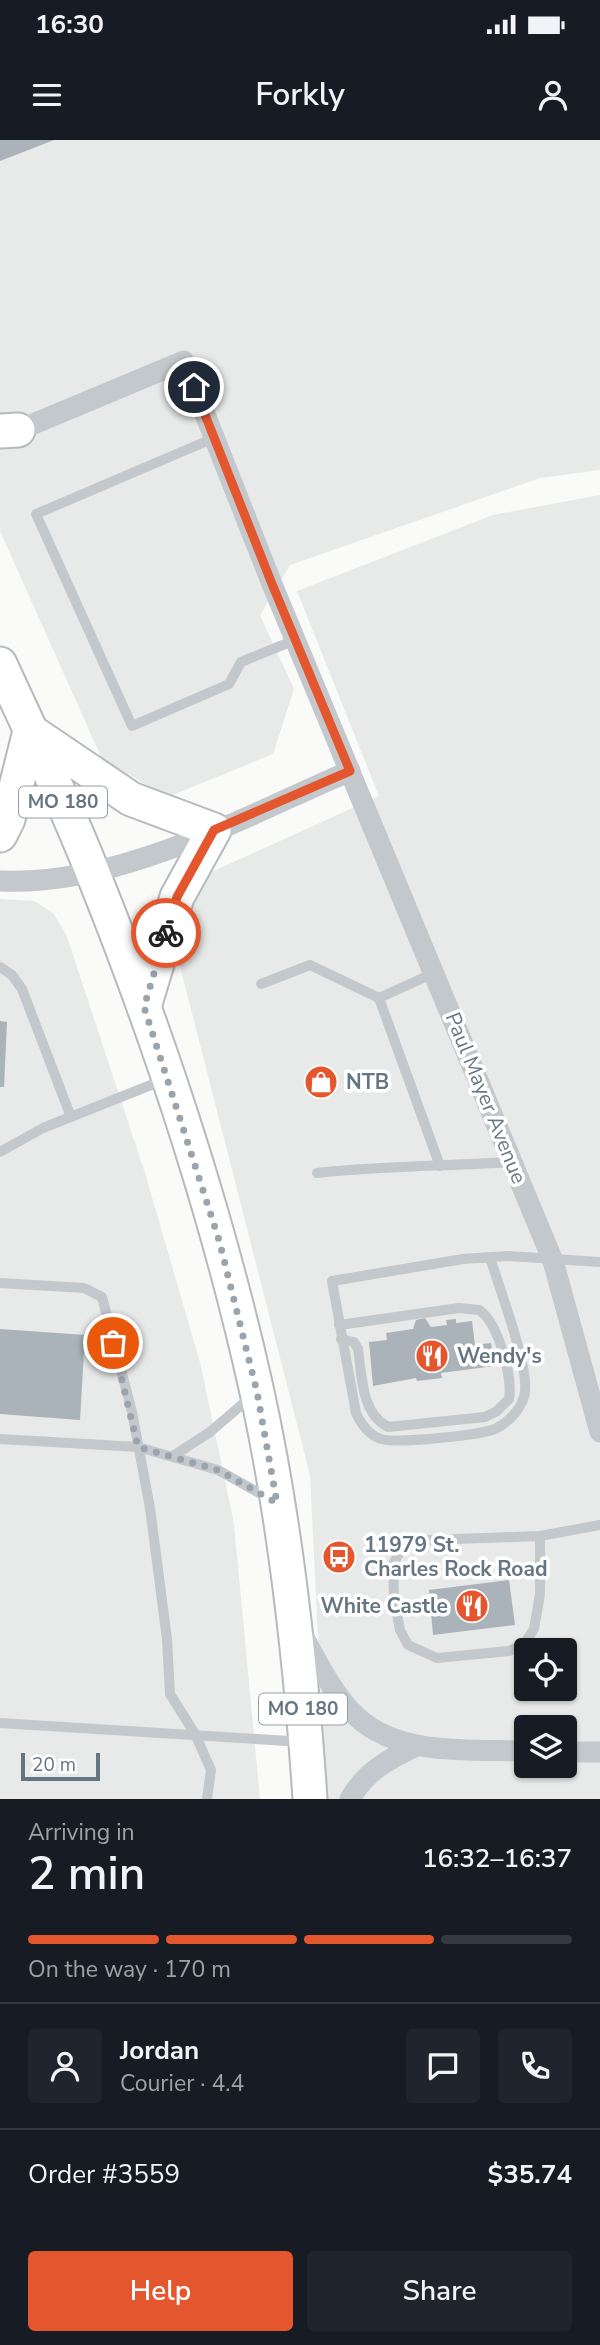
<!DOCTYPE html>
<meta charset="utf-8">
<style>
:root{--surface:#171b24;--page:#20242c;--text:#f1f3f6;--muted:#9ea1a6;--line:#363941;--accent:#e4572e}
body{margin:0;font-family:"Nunito Sans",sans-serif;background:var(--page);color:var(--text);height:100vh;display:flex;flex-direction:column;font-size:26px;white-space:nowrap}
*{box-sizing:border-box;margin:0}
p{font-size:23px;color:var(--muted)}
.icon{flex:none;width:38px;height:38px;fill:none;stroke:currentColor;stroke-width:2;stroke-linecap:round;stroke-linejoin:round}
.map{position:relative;height:1659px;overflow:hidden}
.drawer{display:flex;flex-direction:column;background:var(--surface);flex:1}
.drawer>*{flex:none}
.buttons{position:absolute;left:514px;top:1498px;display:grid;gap:14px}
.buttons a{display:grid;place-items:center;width:63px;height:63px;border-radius:7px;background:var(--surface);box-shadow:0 2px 5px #0004;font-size:35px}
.scale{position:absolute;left:21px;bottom:18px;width:79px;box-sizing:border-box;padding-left:7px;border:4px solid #657683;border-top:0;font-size:19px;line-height:24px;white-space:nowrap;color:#657683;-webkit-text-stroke:5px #fff;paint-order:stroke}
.pin{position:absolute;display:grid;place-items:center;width:60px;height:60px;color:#fff;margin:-30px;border:4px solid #fff;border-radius:50%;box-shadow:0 2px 7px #0007}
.courier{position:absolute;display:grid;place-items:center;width:70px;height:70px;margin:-35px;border:5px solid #e4572e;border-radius:50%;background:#fff;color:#222;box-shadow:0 2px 9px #0007}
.headline em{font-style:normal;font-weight:600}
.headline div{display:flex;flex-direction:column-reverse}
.headline{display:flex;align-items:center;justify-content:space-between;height:119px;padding:0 28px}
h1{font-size:46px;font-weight:600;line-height:52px}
.bar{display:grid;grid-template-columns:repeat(4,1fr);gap:10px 7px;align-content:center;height:84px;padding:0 28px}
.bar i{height:9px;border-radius:5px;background:var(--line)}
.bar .active{background:var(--accent)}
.bar p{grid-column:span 4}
.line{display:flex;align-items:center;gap:18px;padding:0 28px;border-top:2px solid var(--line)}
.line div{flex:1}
.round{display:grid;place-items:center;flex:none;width:74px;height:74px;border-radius:7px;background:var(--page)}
.cta{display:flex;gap:14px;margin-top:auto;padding:14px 28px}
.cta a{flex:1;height:80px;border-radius:7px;background:var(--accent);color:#fff;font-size:28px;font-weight:600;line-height:80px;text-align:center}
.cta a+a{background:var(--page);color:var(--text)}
.status{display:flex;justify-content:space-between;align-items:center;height:49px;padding:0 35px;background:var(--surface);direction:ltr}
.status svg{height:19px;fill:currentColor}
header{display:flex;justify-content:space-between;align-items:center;height:91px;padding:0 28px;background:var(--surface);font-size:32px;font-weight:600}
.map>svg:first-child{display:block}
</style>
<div class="status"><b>16:30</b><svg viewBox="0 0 49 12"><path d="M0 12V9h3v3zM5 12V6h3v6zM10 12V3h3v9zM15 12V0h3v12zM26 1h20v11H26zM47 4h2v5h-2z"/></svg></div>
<header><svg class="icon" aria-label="menu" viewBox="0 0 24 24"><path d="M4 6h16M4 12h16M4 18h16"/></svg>Forkly<svg class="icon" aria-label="person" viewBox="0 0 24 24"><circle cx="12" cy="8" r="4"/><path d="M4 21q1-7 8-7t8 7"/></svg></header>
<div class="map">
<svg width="600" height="1659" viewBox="0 0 600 1659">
<rect width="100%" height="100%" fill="#fafaf8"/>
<g fill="#e8e9e9" fill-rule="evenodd">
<path d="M0,0h600v330l-60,8 -250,87 -30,50 34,74 -21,65 -105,43 -66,-38 -102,-228z"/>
<path d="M600,355v1304h-274l-16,-324 -138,-540 26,-57 181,-82 -82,-205 196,-76zM527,1510h38v39h-38zM527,1587h38v39h-38z"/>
<path d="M0,759l34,2 19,12 13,21 79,239 56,193 33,158 26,275h-260z"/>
</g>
<g fill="#aab3b9">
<path d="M0,0h54l-54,21z"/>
<path d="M0,881l7,1 -3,65h-4z"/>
<path d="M425,1178l6,9 16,-2 -1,-5 10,-1v4l16,-2 3,24 16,-2 3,23 -53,7 1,5 -25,3 -1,-3 -43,8 -4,-44 18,-2 -1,-7 27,-4 3,-9z"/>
<path d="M0,1189l85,6 -5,85 -80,-6z"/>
<path d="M509,1440l6,45 -82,10 -4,-45z"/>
</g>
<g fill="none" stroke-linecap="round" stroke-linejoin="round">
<defs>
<g id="primary">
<path d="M0,291l18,-1"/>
<path d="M0,524c32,70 66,140 94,212 67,167 124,340 163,516 29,133 44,271 53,407"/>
<path d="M32,592l99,67 83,31 -37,67 -33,110"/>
<path d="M0,695l8,-16 22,-88"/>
</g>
</defs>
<use href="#primary" stroke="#b5babe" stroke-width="37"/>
<g stroke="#c3c8cc" stroke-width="10">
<path d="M214,298l-178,76 96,212 97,-42 12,-22 54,-22"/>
<path d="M0,827l12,8 10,14 49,128"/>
<path d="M261,844l49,-19 69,33 55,-25"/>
<path d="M379,858l61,168"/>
<path d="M0,1012l43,-24 123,-49"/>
<path d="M317,1033c65,-7 130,-7 195,-11"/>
<path d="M490,1117c9,31 38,106 35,134 -1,15 -15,30 -28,37 -11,7 -104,16 -116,11 -12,-4 -20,-15 -25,-26l-24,-132 131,-22 44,-3 93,6"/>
<path d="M0,1143l84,5 18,9 30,115 18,96 17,131 3,55 25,40 16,36 -4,29"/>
<path d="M339,1185l120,-17 20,2c19,12 34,67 30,89l-12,12 -12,6 -97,10c-27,-14 -26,-51 -30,-78l-4,-7 -13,-3"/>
<path d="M0,1299l138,8 80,23 52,29"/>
<path d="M173,1316l37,-24 42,-36"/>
<path d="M540,1396v58l-6,35 -10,15 -15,7 -72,7 -29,-13 -8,-15 -6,-32 -1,-34 9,-16 26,-8 112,-4 60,-11"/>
<path d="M0,1583l304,19"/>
</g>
<g stroke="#c3c8cc" stroke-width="21">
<path d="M7,295l177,-74 88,223 281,677 47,171"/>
<path d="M0,741c118,6 243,-64 350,-110"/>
<path d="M301,1492c16,29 32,63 56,85 43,40 116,32 170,34"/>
<path d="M565,1612h35"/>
<path d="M350,1659c16,-28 39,-40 66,-53"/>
</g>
<use href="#primary" stroke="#fff" stroke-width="33"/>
</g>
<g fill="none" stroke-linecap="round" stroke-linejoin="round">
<path stroke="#99a4ac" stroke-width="7" stroke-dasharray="0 12.6" d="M113,1203l25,104 80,23 59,33 -20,-111 -38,-152 -75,-233 22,-74"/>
<path stroke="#e4572e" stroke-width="9" d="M166,793l11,-36 37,-67 136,-59 -78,-187 -78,-197"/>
</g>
<defs>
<symbol id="shop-disc" viewBox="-11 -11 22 22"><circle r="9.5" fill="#e4572e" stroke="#fff"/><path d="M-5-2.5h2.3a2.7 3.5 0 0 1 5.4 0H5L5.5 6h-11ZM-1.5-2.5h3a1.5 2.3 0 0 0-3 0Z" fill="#fff"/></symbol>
<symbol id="restaurant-disc" viewBox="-11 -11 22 22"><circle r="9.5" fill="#e4572e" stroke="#fff"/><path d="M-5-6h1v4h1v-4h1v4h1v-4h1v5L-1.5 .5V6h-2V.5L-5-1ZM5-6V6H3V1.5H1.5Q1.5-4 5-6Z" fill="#fff"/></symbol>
<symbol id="bus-disc" viewBox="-11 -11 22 22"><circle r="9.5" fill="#e4572e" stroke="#fff"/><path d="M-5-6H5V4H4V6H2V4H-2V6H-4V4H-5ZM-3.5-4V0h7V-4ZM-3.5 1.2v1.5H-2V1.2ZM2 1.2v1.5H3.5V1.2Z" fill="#fff"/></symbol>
</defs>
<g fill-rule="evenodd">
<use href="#shop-disc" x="302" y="923" width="38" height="38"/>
<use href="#restaurant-disc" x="413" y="1197" width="38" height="38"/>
<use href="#bus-disc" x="320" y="1398" width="38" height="38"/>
<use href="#restaurant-disc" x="453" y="1447" width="38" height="38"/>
</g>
<g text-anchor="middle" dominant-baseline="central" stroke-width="7" stroke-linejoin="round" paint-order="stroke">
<g fill="#fff" stroke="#939fa8" stroke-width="2">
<rect x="19" y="646.5" width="88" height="31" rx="5"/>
<rect x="259" y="1553.5" width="88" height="31" rx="5"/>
</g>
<g font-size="19" font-weight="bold" fill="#657683">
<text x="63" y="662">MO 180</text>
<text x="303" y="1569">MO 180</text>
</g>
<g font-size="21" font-weight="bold" fill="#657683" stroke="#fff" text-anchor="start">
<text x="346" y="942">NTB</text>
<text x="457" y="1216">Wendy's</text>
<text x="364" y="1405">11979 St.<tspan x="364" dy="24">Charles Rock Road</tspan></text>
<text x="448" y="1466" text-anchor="end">White Castle</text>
</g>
<g font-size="21" fill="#657683" stroke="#fff">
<text transform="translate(486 958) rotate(68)">Paul Mayer Avenue</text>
</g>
</g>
</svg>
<div class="buttons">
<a><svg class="icon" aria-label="locate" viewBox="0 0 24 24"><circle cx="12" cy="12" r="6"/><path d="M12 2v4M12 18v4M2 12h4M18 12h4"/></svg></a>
<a><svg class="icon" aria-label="layers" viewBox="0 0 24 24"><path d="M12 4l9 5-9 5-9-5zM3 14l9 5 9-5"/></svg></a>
</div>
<div class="scale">20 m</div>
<div class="pin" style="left:113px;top:1203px;background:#ea580c"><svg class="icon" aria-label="bag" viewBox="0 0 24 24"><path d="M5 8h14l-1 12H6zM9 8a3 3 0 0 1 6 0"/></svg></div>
<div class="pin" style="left:194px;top:247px;background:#1f2937"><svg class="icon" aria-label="home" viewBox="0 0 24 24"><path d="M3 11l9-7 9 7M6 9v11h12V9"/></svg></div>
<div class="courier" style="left:166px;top:793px"><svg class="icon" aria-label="bike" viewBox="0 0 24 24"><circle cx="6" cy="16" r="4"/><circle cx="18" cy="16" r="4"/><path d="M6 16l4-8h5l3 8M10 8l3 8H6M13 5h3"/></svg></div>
</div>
<section class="drawer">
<div class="headline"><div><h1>2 min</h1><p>Arriving in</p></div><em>16:32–16:37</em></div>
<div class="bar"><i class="active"></i><i class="active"></i><i class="active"></i><i></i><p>On the way · 170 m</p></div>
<div class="line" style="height:126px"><a class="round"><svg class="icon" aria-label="person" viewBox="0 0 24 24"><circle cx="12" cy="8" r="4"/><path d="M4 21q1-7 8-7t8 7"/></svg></a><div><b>Jordan</b><p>Courier · 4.4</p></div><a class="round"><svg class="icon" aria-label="chat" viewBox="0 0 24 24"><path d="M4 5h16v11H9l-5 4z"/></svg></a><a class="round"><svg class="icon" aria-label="phone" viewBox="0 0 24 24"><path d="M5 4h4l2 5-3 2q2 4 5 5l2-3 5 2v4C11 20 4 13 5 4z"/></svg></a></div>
<div class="line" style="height:91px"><div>Order #3559</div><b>$35.74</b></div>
<div class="cta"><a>Help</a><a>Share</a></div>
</section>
